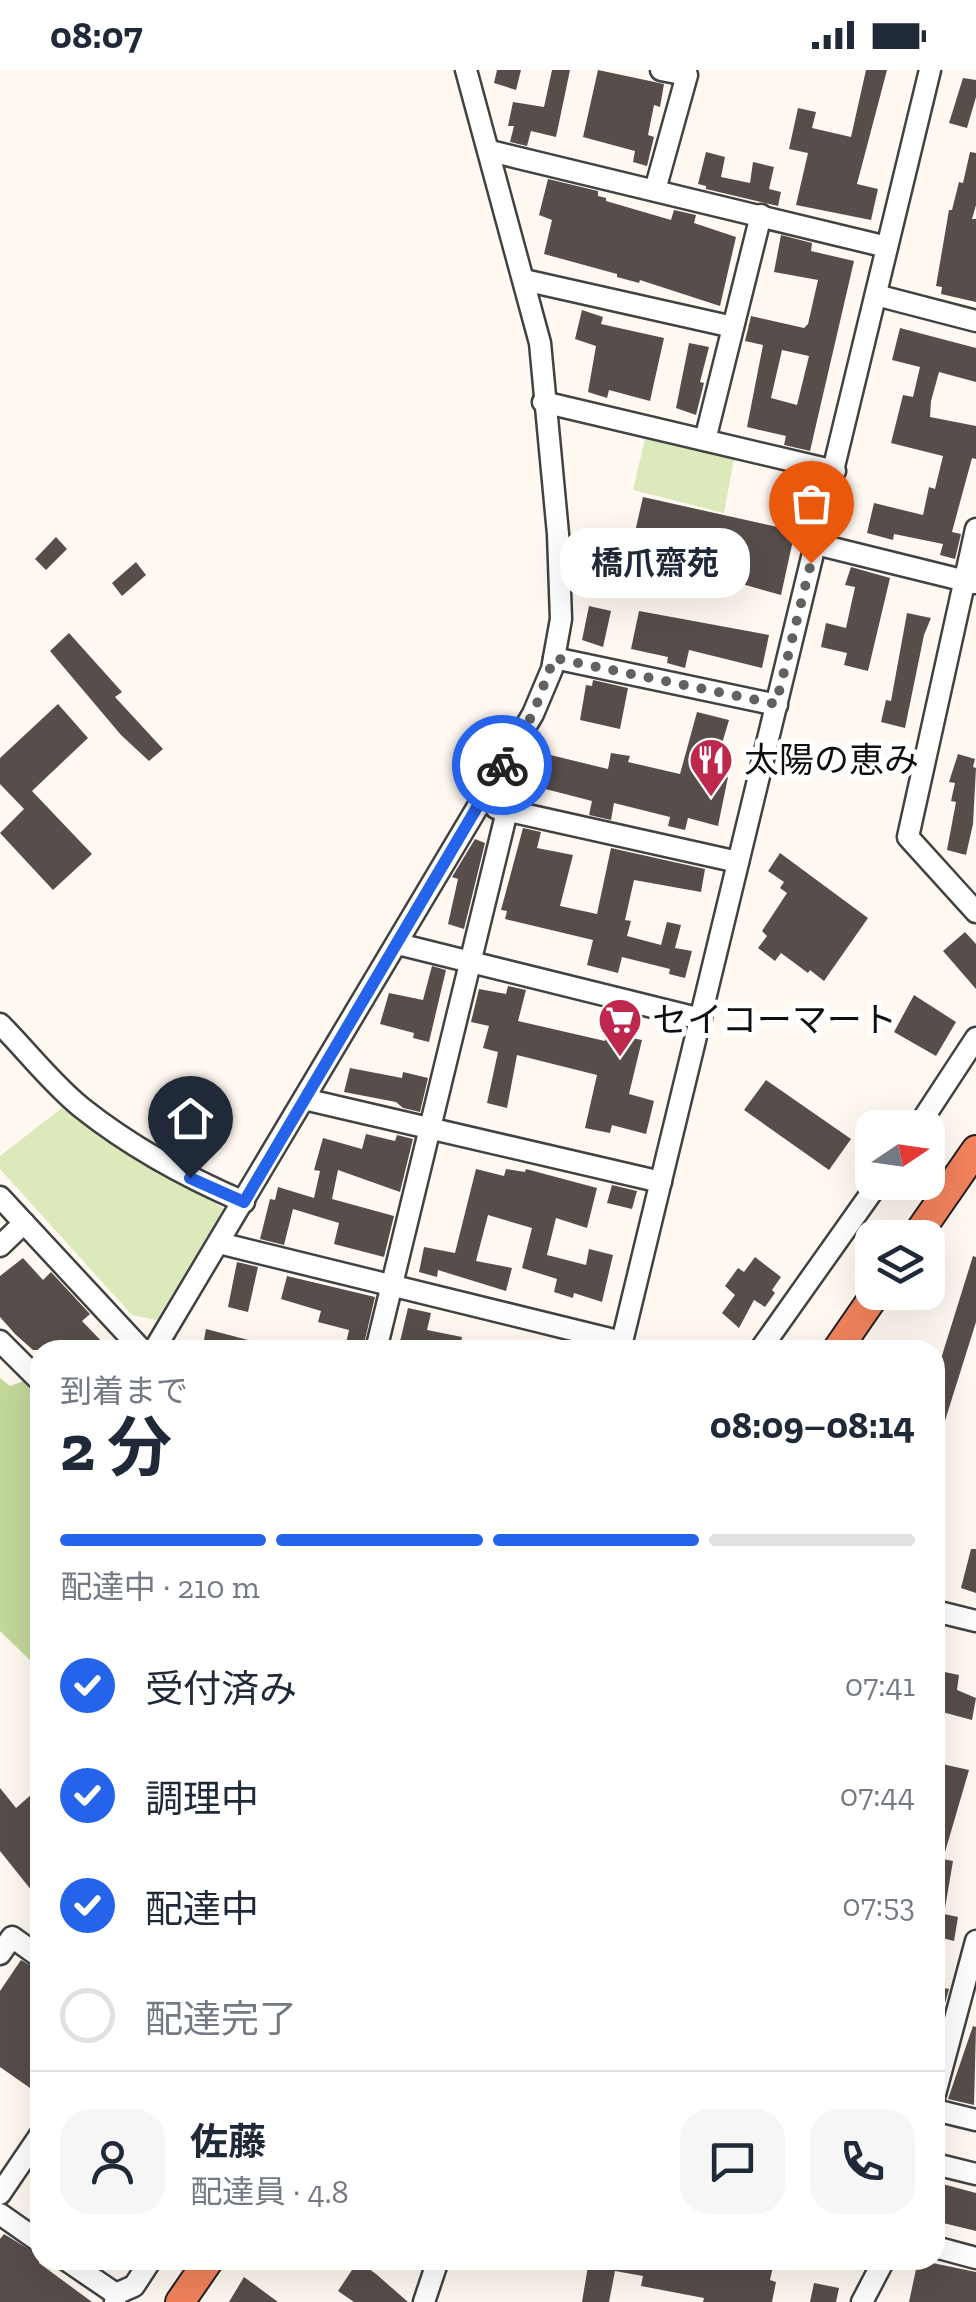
<!DOCTYPE html>
<html lang="ja">
<meta charset="utf-8">
<style>
:root{--surface:#fff;--page:#f6f6f7;--text:#1f2937;--muted:#747a83;--line:#e0e1e3;--accent:#2563eb}
body{margin:0;font-family:"Zilla Slab","Noto Sans JP",serif;background:var(--page);color:var(--text);height:100vh;display:flex;flex-direction:column;font-size:38px;white-space:nowrap}
*{box-sizing:border-box;margin:0}
p{font-size:32px;color:var(--muted)}
.icon{flex:none;width:55px;height:55px;fill:none;stroke:currentColor;stroke-width:2;stroke-linecap:round;stroke-linejoin:round}
.map{position:relative;flex:1;overflow:hidden}
.side{position:absolute;left:30px;top:1270px;width:915px;height:930px;display:flex;flex-direction:column;background:var(--surface);border-radius:30px;box-shadow:0 10px 40px #0002}
.side>*{flex:none}
.needle{width:65px;rotate:77deg}
.fabs{position:absolute;left:855px;top:1040px;display:grid;gap:20px}
.fabs a{display:grid;place-items:center;width:90px;height:90px;border-radius:20px;background:var(--surface);box-shadow:0 10px 40px #0002;font-size:50px}
.pin{position:absolute;display:grid;place-items:center;width:85px;height:85px;color:#fff;margin:-102px -42px;border-radius:50% 50% 50% 0;rotate:-45deg;box-shadow:0 0 10px #0007}
.pin .icon{rotate:45deg}
.courier{position:absolute;display:grid;place-items:center;width:100px;height:100px;margin:-50px;border:8px solid #2563eb;border-radius:50%;background:#fff;color:#222;box-shadow:0 2px 12px #0007}
.bubble{position:absolute;height:70px;border-radius:30px;background:var(--surface);box-shadow:0 10px 40px #0002;font-size:32px;font-weight:700;line-height:70px;text-align:center}
.headline em{font-style:normal;font-weight:700}
.headline div{display:flex;flex-direction:column-reverse}
.headline{display:flex;align-items:center;justify-content:space-between;height:170px;padding:0 30px}
h1{font-size:65px;font-weight:700;line-height:75px}
.bar{display:grid;grid-template-columns:repeat(4,1fr);gap:15px 10px;align-content:center;height:120px;padding:0 30px}
.bar i{height:12px;border-radius:8px;background:var(--line)}
.bar .current{background:var(--accent)}
.bar p{grid-column:span 4}
.line{display:flex;align-items:center;gap:25px;padding:0 30px;border-top:2px solid var(--line)}
.line div{flex:1}
.round{display:grid;place-items:center;flex:none;width:105px;height:105px;border-radius:30px;background:var(--page)}
ol{padding:0 30px;list-style:none}
li{display:flex;align-items:center;gap:30px;height:110px}
li p{margin-inline-start:auto}
li .icon{padding:10px;border-radius:50%;background:var(--accent);color:#fff;stroke-width:4}
li:last-child{color:var(--muted)}
li i{width:55px;height:55px;border:5px solid var(--line);border-radius:50%}
.status{display:flex;justify-content:space-between;align-items:center;height:70px;padding:0 50px;background:var(--surface);direction:ltr}
.status svg{height:28px;fill:currentColor}
.map>svg:first-child{display:block}
</style>
<div class="status"><b>08:07</b><svg viewBox="0 0 49 12"><path d="M0 12V9h3v3zM5 12V6h3v6zM10 12V3h3v9zM15 12V0h3v12zM26 1h20v11H26zM47 4h2v5h-2z"/></svg></div>
<div class="map">
<svg width="976" height="2232" viewBox="0 0 976 2232">
<rect width="100%" height="100%" fill="#fff9f1"/>
<g fill="#dce9bb">
<path d="M646,364l89,20 -11,59 -91,-23z"/>
<path d="M62,1038l162,101 -67,111 -25,-5 -132,-146v-13z"/>
</g>
<path fill="#c3da9a" d="M0,1308l10,8 14,-5 16,24v265l-40,-39z"/>
<g fill="#574e4b" fill-rule="evenodd">
<path d="M497,0h24l-5,20 -22,-7z"/>
<path d="M552,0h18l-14,67 -25,-6 -4,15 -17,-4 4,-16h-6l5,-24 31,5z"/>
<path d="M598,0l66,14 -4,23 -6,-2 -6,30 6,2 -7,29 -14,-4 2,-11 -52,-14z"/>
<path d="M866,0h21l-30,114 21,5 -7,31 -75,-15 12,-52 -19,-4 9,-41 18,4 -4,16 39,9z"/>
<path d="M963,8l13,2v17l-9,31 -18,-5z"/>
<path d="M706,82l19,5 -4,20 29,6 3,-21 21,5 -5,22 12,3 -3,14 -72,-17v-3l-8,-2z"/>
<path d="M970,82l6,1v52l-4,14h4v83l-35,-8 1,-7 -6,-1 13,-76h3l7,-28 4,1z"/>
<path d="M548,109l50,12v5l8,2v3l65,19 3,-10 22,5 -2,8 42,14 -16,69 -80,-26 -1,3 -22,-6v-3l-73,-20 8,-34 -13,-5z"/>
<path d="M781,165l31,8 -1,8 43,10 -44,190 -26,-6 2,-9 -39,-9 16,-82 -18,-4 6,-25 53,12 4,-4 10,-44 -44,-8zM782,280l27,6 -12,49 -26,-7z"/>
<path d="M582,240l21,7 -2,7 63,14 -14,63 -41,-11 -2,8 -19,-6 8,-46 -21,-7z"/>
<path d="M900,258l76,20v34l-37,-10 -8,29 -1,16 46,9v33l-4,-1 -20,74 9,2 -6,25 -15,-4 3,-11 -49,-10 -1,6 -26,-7 7,-30 49,12 6,-28 6,2 8,-33 -52,-13 12,-48 10,2 7,-30 -28,-7z"/>
<path d="M689,273l20,4 -9,35 4,1 -8,32 -20,-7z"/>
<path d="M643,427l152,34 -14,64 -39,-11 -2,6 -111,-32z"/>
<path d="M56,467l11,12 -21,21 -11,-11z"/>
<path d="M136,492l10,13 -24,21 -10,-13z"/>
<path d="M851,497l39,11 -22,93 -24,-6 3,-12 -26,-6 5,-24 20,5 9,-41 -10,-2z"/>
<path d="M589,536l22,5 -8,36 -21,-7z"/>
<path d="M639,541l130,24 -7,33 -73,-18 -4,18 -18,-5 1,-6 -37,-8z"/>
<path d="M907,543l24,5 -7,17 -19,93 -24,-6 5,-22 5,1z"/>
<path d="M69,563l53,59 -7,5 48,52 -14,12 -28,-26 -71,-84z"/>
<path d="M593,610l35,8 -8,41 -40,-9 6,-35 6,1z"/>
<path d="M58,634l30,34 -56,53 60,63 -39,36 -53,-57 24,-24 -24,-25v-26z"/>
<path d="M697,642l32,8 -16,54 15,3 -10,49 -30,-8 -3,12 -17,-4 2,-9 -56,-14 -3,17 -22,-5 3,-14 -66,-17 8,-33 74,18 3,-16 19,3 -2,6 52,12z"/>
<path d="M958,684l17,5 -2,8 3,1 -3,56 -7,31 -19,-5 9,-48 -5,-1 4,-18 -6,-1z"/>
<path d="M523,758l18,4 -4,16 36,7 -13,51 37,8 14,-66 94,21 -4,23 -67,-12 -9,40 6,1 -4,15 34,9 6,-23 14,3 -6,23 17,3 -7,27 -16,-4 1,-5 -48,-12 -4,16 -31,-8 6,-25 -88,-21 2,-8 -6,-1z"/>
<path d="M475,769l10,4 -21,86 -16,-5 10,-45 -6,-2z"/>
<path d="M780,783l88,65 -44,63 -14,-11 -2,3 -27,-20 -6,8 -17,-13 9,-12 -5,-5 25,-38 -7,-5 4,-6 -16,-11z"/>
<path d="M965,862l11,12v45l-33,-38z"/>
<path d="M432,896l14,4 -17,72 -16,-4 1,-5 -34,-9 9,-31 34,7z"/>
<path d="M508,916l18,4 -8,31 87,20 2,-8 35,7 -13,54 25,7 -8,33 -34,-9 -2,8 -25,-5 12,-53 -80,-20 -10,53 -20,-5 11,-51 -15,-4 6,-22 -18,-4 8,-33 27,5z"/>
<path d="M914,925l42,27 -20,34 -42,-24z"/>
<path d="M350,998l52,10 1,-6 25,6 -8,34 -17,-4 -7,-6 -52,-10z"/>
<path d="M766,1010l85,59 -22,31 -85,-60z"/>
<path d="M366,1064l29,7 2,-6 16,4 -13,53 -62,-22 -6,29 62,17 -10,41 -50,-13 5,-21 -46,-14 -9,36 -24,-6 10,-40 5,1 3,-13 36,11 6,-27 -6,-1 9,-32 39,11z"/>
<path d="M476,1099l28,7 2,-7 19,3 1,-3 71,19 -10,40 -31,-10 -9,37 39,10 3,-16 24,6 -11,47 -28,-9 -1,5 -19,-6 3,-13 -35,-11 10,-40 -44,-13 -12,46 36,7 -6,23 -68,-21 -1,7 -18,-5 5,-25 31,6z"/>
<path d="M612,1115l25,6 -5,18 -25,-6z"/>
<path d="M973,1186l3,1v65l-38,121h-3v-65z"/>
<path d="M755,1187l26,20 -9,13 3,3 -10,14 -11,-7 -15,28 -17,-15 13,-18 -10,-9 13,-18 6,4z"/>
<path d="M23,1188l20,22 8,-8 39,42 -8,7 28,29h-77l-18,-16 -15,-17v-41z"/>
<path d="M237,1192l21,5 -10,45 -20,-5z"/>
<path d="M287,1206l88,21 -12,51 -17,-5 3,-13 -31,-8 3,-11 -40,-12z"/>
<path d="M408,1238l23,5 -4,17 35,7 -2,13h-62z"/>
<path d="M206,1259l62,16v5h-66z"/>
<path d="M971,1479h5v44l-15,-5z"/>
<path d="M935,1600l24,5 -2,15 19,8 -4,22 -37,-10z"/>
<path d="M942,1694l27,6 -26,89 10,2 -9,53 14,3 -4,24 -19,-5v-137z"/>
<path d="M0,1718l16,20 16,-14 8,9v98l-40,-50z"/>
<path d="M21,1890l19,11v124l-40,-28v-76z"/>
<path d="M935,1916l14,3 -12,43h-2z"/>
<path d="M973,1956l3,1 -2,78 -26,-6z"/>
<path d="M935,2112l41,11v38l-41,-10z"/>
<path d="M4,2164l36,22 -1,7 53,39h-92v-63z"/>
<path d="M589,2190h176l9,2 -4,18 6,2 -4,20h-69l1,-4 -63,-12 2,-10 -28,-5 -6,31h-27z"/>
<path d="M918,2190l58,12v30h-67z"/>
<path d="M358,2191l18,13 32,28h-54l-16,-11z"/>
<path d="M244,2207l34,25h-49z"/>
<path d="M814,2213l25,5 -3,14h-26z"/>
</g>
<g fill="none" stroke-linecap="round" stroke-linejoin="round">
<defs>
<g id="minor">
<path d="M490,81l397,96"/>
<path d="M655,120l32,-115 -26,-5"/>
<path d="M524,210l209,47"/>
<path d="M876,225l100,26"/>
<path d="M543,332l292,69"/>
<path d="M705,370l56,-225"/>
<path d="M976,459l-68,308 68,75"/>
<path d="M816,474l158,39"/>
<path d="M554,588l223,47"/>
<path d="M496,738l242,54"/>
<path d="M398,874l303,75"/>
<path d="M0,954c27,27 52,60 82,84 49,39 104,69 162,94"/>
<path d="M304,1029l357,83"/>
<path d="M917,1058l59,-90"/>
<path d="M0,1127l142,153"/>
<path d="M219,1173l403,99"/>
<path d="M0,1176l24,-23"/>
<path d="M0,1271l40,40"/>
<path d="M154,1280l379,-636 19,-45 9,-50 -3,-85 -18,-191 -74,-273"/>
<path d="M376,1280l131,-539"/>
<path d="M620,1280l310,-1280"/>
<path d="M760,1280l119,-168"/>
<path d="M935,1541l41,10"/>
<path d="M0,1884l12,-17 28,20"/>
<path d="M935,2024l41,-153"/>
<path d="M935,2040l41,10"/>
<path d="M935,2094l41,10"/>
<path d="M0,2124l40,-59"/>
<path d="M0,2144l40,28"/>
<path d="M935,2177l41,11"/>
<path d="M66,2190l50,34 -1,8"/>
<path d="M116,2224l18,-8 17,-26"/>
<path d="M424,2232l14,-42"/>
<path d="M862,2232l22,-42"/>
</g>
<g id="highway">
<path d="M915,1168l61,-88"/>
<path d="M837,1280l40,-58"/>
<path d="M180,2232l29,-42"/>
</g>
</defs>
<use href="#minor" stroke="#424242" stroke-width="25"/>
<use href="#highway" stroke="#202020" stroke-width="32"/>
<use href="#minor" stroke="#fff" stroke-width="20"/>
<use href="#highway" stroke="#f2835c" stroke-width="28"/>
</g>
<g fill="none" stroke-linecap="round" stroke-linejoin="round">
<path stroke="#63615e" stroke-width="10" stroke-dasharray="0 18" d="M502,695l31,-51 21,-56 222,46 35,-141"/>
<path stroke="#2563eb" stroke-width="12" d="M190,1108l54,24 258,-437"/>
</g>
<defs>
<symbol id="restaurant-pin" viewBox="-11 -11 22 30"><path d="M0 17L-7.5 6A9.5 9.5 0 1 1 7.5 6Z" fill="#be284d" stroke="#fff"/><path d="M-5-6h1v4h1v-4h1v4h1v-4h1v5L-1.5 .5V6h-2V.5L-5-1ZM5-6V6H3V1.5H1.5Q1.5-4 5-6Z" fill="#fff"/></symbol>
<symbol id="supermarket-pin" viewBox="-11 -11 22 30"><path d="M0 17L-7.5 6A9.5 9.5 0 1 1 7.5 6Z" fill="#be284d" stroke="#fff"/><path d="M-6-5.5h2.5l.6 2H6L4.5 2H-2.5L-4.4-4H-6ZM-1.5 3.2a1.3 1.3 0 1 0 .1 0ZM3 3.2a1.3 1.3 0 1 0 .1 0Z" fill="#fff"/></symbol>
</defs>
<g fill-rule="evenodd">
<use href="#restaurant-pin" x="686" y="665" width="50" height="68"/>
<use href="#supermarket-pin" x="595" y="925" width="50" height="68"/>
</g>
<g text-anchor="middle" dominant-baseline="central" stroke-width="10" stroke-linejoin="round" paint-order="stroke">
<g font-size="35" fill="#0f0f0f" stroke="#fff" text-anchor="start">
<text x="744" y="690">太陽の恵み</text>
<text x="652" y="950">セイコーマート</text>
</g>
</g>
</svg>
<div class="fabs">
<a><svg class="needle" viewBox="-14 -14 28 28"><path d="M0-13l5 13h-10z" fill="#e53935"/><path d="M0 13l5-13h-10z" fill="#747a83"/></svg></a>
<a><svg class="icon" aria-label="layers" viewBox="0 0 24 24"><path d="M12 4l9 5-9 5-9-5zM3 14l9 5 9-5"/></svg></a>
</div>
<div class="pin" style="left:811px;top:493px;background:#ea580c"><svg class="icon" aria-label="bag" viewBox="0 0 24 24"><path d="M5 8h14l-1 12H6zM9 8a3 3 0 0 1 6 0"/></svg></div>
<div class="pin" style="left:190px;top:1108px;background:#1f2937"><svg class="icon" aria-label="home" viewBox="0 0 24 24"><path d="M3 11l9-7 9 7M6 9v11h12V9"/></svg></div>
<div class="courier" style="left:502px;top:695px"><svg class="icon" aria-label="bike" viewBox="0 0 24 24"><circle cx="6" cy="16" r="4"/><circle cx="18" cy="16" r="4"/><path d="M6 16l4-8h5l3 8M10 8l3 8H6M13 5h3"/></svg></div>
<div class="bubble" style="left:560px;top:458px;width:190px">橋爪齋苑</div>
<section class="side">
<div class="headline"><div><h1>2 分</h1><p>到着まで</p></div><em>08:09–08:14</em></div>
<div class="bar"><i class="current"></i><i class="current"></i><i class="current"></i><i></i><p>配達中 · 210 m</p></div>
<ol>
<li><svg class="icon" aria-label="check" viewBox="0 0 24 24"><path d="M5 12l5 5 9-10"/></svg>受付済み<p>07:41</p></li>
<li><svg class="icon" aria-label="check" viewBox="0 0 24 24"><path d="M5 12l5 5 9-10"/></svg>調理中<p>07:44</p></li>
<li><svg class="icon" aria-label="check" viewBox="0 0 24 24"><path d="M5 12l5 5 9-10"/></svg>配達中<p>07:53</p></li>
<li><i></i>配達完了</li>
</ol>
<div class="line" style="height:180px"><a class="round"><svg class="icon" aria-label="person" viewBox="0 0 24 24"><circle cx="12" cy="8" r="4"/><path d="M4 21q1-7 8-7t8 7"/></svg></a><div><b>佐藤</b><p>配達員 · 4.8</p></div><a class="round"><svg class="icon" aria-label="chat" viewBox="0 0 24 24"><path d="M4 5h16v11H9l-5 4z"/></svg></a><a class="round"><svg class="icon" aria-label="phone" viewBox="0 0 24 24"><path d="M5 4h4l2 5-3 2q2 4 5 5l2-3 5 2v4C11 20 4 13 5 4z"/></svg></a></div>
</section>
</div>
